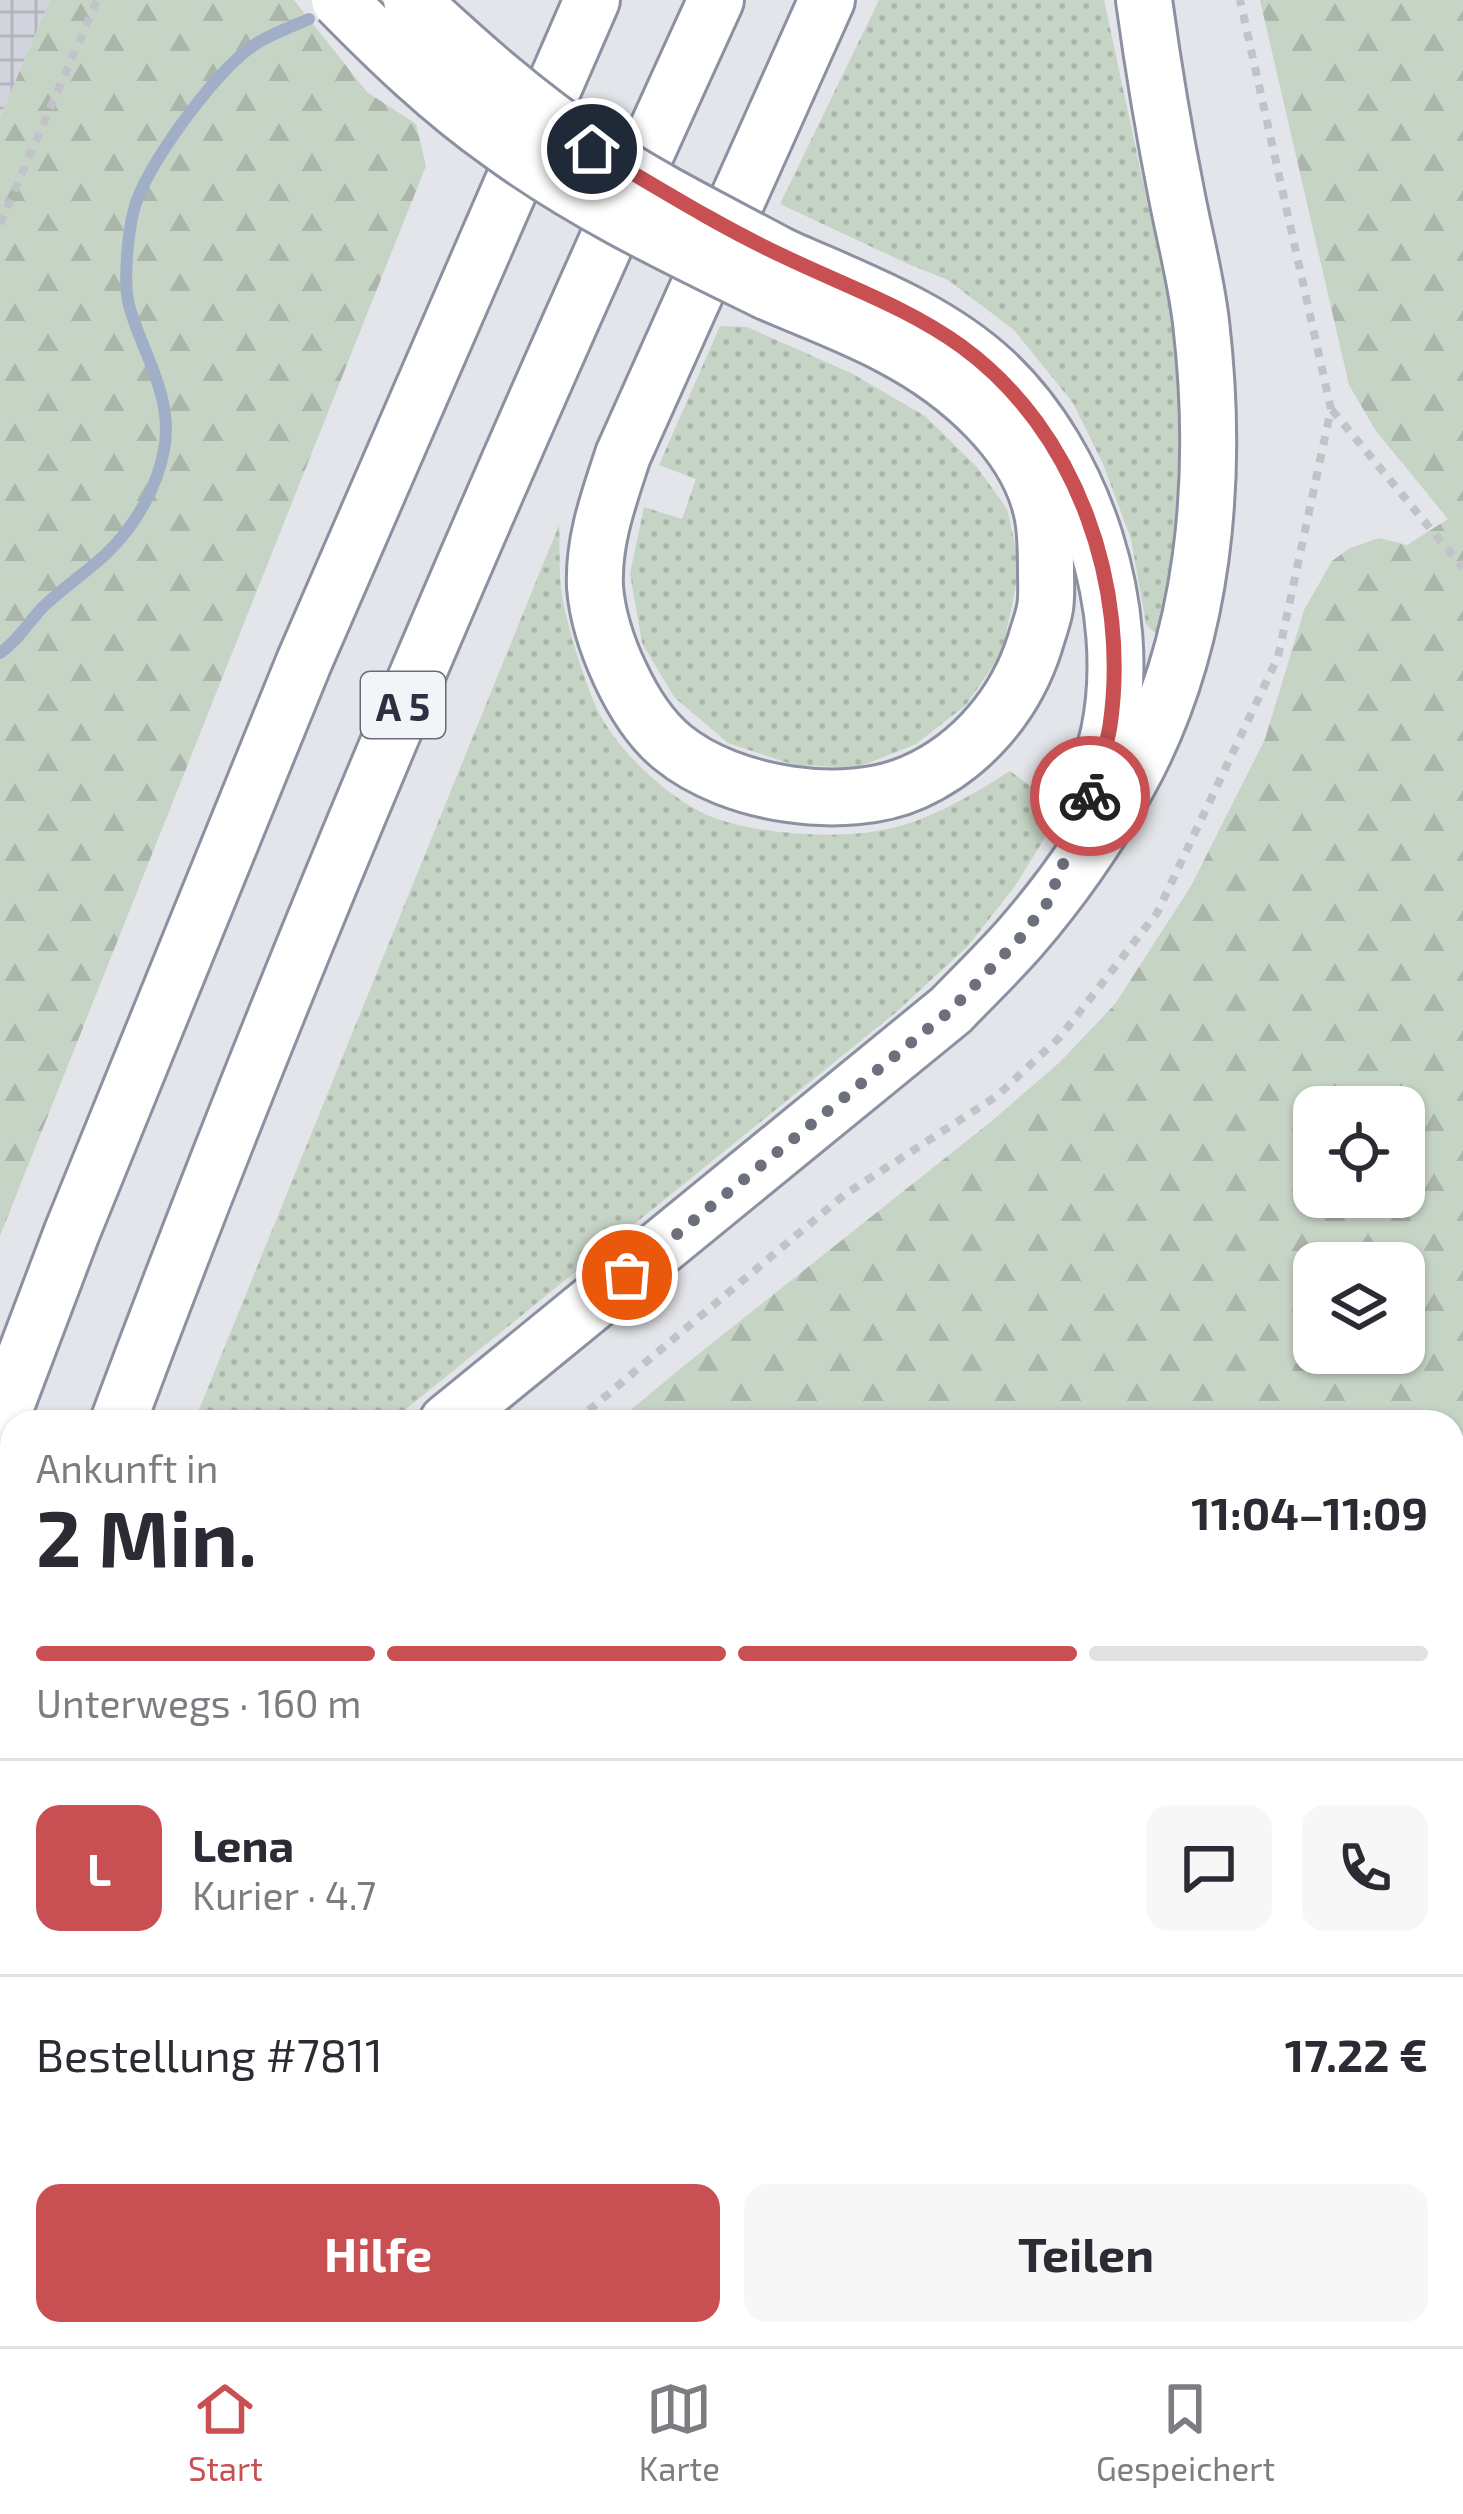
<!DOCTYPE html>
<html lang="de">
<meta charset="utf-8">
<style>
:root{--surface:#fff;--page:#f7f7f7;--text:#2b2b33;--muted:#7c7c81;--line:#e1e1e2;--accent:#c85052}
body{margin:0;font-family:"Exo 2",sans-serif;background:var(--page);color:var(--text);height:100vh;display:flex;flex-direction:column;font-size:45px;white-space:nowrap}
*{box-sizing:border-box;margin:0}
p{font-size:39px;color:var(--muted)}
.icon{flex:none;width:66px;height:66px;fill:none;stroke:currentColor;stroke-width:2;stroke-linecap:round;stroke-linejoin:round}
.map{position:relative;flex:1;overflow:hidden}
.panel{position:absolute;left:0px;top:1410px;width:1464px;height:936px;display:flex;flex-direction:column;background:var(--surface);border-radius:36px 36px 0 0;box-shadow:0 3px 9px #0004}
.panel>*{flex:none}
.controls{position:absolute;left:1293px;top:1086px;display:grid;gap:24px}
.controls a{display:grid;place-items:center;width:132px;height:132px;border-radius:24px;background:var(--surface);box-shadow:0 3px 9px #0004;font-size:60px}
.pin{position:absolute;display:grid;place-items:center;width:102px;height:102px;color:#fff;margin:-51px;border:6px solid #fff;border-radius:50%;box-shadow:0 3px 12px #0007}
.courier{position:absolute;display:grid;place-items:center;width:120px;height:120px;margin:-60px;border:9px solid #c85052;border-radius:50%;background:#fff;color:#222;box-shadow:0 3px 15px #0007}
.summary em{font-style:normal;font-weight:700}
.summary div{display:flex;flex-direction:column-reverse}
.summary{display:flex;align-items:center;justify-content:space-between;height:204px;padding:0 36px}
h1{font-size:78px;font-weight:700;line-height:90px}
.bar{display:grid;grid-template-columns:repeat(4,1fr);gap:18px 12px;align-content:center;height:144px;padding:0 36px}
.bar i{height:15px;border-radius:9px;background:var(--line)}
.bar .selected{background:var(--accent)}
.bar p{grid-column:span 4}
.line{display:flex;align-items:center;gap:30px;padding:0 36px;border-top:3px solid var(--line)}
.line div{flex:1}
.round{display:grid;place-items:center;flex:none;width:126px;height:126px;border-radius:24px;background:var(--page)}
.action{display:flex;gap:24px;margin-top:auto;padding:24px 36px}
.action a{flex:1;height:138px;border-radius:24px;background:var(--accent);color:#fff;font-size:48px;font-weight:700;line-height:138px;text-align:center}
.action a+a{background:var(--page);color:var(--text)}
.tab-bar{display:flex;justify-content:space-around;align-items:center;height:168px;border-top:3px solid var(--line);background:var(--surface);font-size:33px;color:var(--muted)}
.tab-bar a{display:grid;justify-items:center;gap:6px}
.tab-bar .selected{color:var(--accent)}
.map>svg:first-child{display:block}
</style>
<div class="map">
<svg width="1463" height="2346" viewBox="0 0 1463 2346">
<defs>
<pattern id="industrial-grid" width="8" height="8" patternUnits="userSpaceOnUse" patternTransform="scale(3)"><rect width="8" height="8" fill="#d1d4dc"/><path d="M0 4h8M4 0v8" fill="none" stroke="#b4b6be"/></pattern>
<pattern id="grass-dots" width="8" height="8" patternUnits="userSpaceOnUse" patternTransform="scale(3)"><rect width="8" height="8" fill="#c6d4c5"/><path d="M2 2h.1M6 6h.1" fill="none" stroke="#aab6aa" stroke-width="1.8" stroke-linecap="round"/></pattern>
<pattern id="forest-firs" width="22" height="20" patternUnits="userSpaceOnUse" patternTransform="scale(3)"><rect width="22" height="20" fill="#c6d4c5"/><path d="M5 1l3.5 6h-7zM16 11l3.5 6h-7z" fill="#aab6aa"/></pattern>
</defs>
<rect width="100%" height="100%" fill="#e3e5ea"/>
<path fill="url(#industrial-grid)" d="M0,0h50l-50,117z"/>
<g fill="url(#grass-dots)">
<path d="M879,0h225l86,401 -4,98 -22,143 -18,-18 -15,-85 -28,-75 -30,-61 -59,-73 -66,-50 -42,-17 -126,-59z"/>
<path d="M720,326l27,1 104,46 74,43 52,51 30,42 13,57 -18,87 -36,52 -50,39 -60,24 -62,-3 -66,-22 -54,-46 -32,-54 -12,-69 14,-67 38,12 14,-40 -37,-14z"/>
<path d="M559,525c1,21 0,43 2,64 3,28 25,98 38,124 21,40 71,87 113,104 46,17 117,22 165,14 49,-8 92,-34 133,-60l52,39 -47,76 -47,60 -73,67 -505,409h-196z"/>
</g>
<g fill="url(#forest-firs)" fill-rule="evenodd">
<path d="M50,0h244l73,92 49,32 10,42 -426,1070v-1119z"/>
<path d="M1260,0h203v1982l-11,12v-572h-836l75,-62 302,-240 67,-58 55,-58 76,-118 74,-147 39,-129 28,-49 18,-13 29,-10 28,7 41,-26 -72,-88 -27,-46zM1404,1107v90h-90v-90zM1404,1263v90h-90v-90z"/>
<path d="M12,2048v286h1111l-11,12h-1112v-267z"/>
<path d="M1463,2080v266h-257l12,-12h234v-243z"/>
</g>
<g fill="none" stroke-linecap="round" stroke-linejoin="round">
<path stroke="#a0aec8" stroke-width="12" d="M0,653c18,-12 29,-32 44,-47 20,-19 43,-34 63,-53 28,-27 50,-65 57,-103 10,-51 -20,-94 -34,-141 -8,-25 -2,-84 7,-109 15,-42 83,-135 122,-158 15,-9 34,-16 50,-23"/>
<defs>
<g id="highway">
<path d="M780,255c73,33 155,62 214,117 91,85 140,239 115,360 -6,26 -15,53 -24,79"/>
<path d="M767,292c41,18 85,34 124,55 65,34 139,96 152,171 3,18 3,36 3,54 0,12 1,25 -1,36 -2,12 -7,24 -10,35 -19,61 -63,113 -121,139 -69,31 -184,13 -242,-35 -40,-33 -73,-109 -77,-160 -2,-47 14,-89 28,-132l204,-455"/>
<path d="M0,1422l72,-190 232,-570 288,-662"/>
<path d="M118,1422c180,-482 384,-955 598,-1422"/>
<path d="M447,1422l504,-412c23,-24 47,-47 69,-72 41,-47 79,-102 109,-156 77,-139 90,-306 72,-460 -5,-42 -16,-84 -24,-125 -13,-65 -24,-131 -33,-197"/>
<path d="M0,1740l12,-32"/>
<path d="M0,1903l12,-19"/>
</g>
</defs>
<use href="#highway" stroke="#8b91a0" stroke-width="60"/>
<g stroke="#c1c3c9" stroke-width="8" stroke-dasharray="9 9" stroke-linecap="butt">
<path d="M0,224l97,-224"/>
<path d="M1332,410l131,158"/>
<path d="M575,1422l269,-227 153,-99 63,-59 97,-124 121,-256 53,-248 -91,-409"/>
<path d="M1452,1905l11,-11"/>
<path d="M0,2185l12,-39"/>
<path d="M1452,2192l11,-12"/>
<path d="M1452,2243l11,-9"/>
<path d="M1027,2346l11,-12"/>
<path d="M1303,2346l12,-12"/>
<path d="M1323,2346l15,-12"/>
</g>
<use href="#highway" stroke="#fff" stroke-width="54"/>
<g stroke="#7d8393" stroke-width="9" stroke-dasharray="6 12" stroke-linecap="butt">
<path d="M1452,2026l11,-11"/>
<path d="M1452,2059l11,-12"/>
<path d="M1143,2346l12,-12"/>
<path d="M1175,2346l12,-12"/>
</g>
<defs>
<g id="highway-bridge">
<path d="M339,0c50,51 102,101 160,142 83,61 176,105 268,150"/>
<path d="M411,0c57,53 116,106 181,149 59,40 125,72 188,106"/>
</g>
</defs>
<use href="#highway-bridge" stroke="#8b91a0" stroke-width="60" stroke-linecap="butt"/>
<use href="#highway-bridge" stroke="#fff" stroke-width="54"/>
</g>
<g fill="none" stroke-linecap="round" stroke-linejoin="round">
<path stroke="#6c707d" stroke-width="12" stroke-dasharray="0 21.6" d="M627,1275l324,-265 69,-72 28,-36 42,-106"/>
<path stroke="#c85052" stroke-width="15" d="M592,149c63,37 125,76 191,107 60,29 124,51 178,90 117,85 169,241 149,380 -4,24 -13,48 -20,70"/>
</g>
<g text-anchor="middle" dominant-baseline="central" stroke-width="9" stroke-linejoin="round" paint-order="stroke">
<rect fill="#f3f4f8" stroke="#686c79" stroke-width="3" x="361" y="672" width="84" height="66" rx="9"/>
<g font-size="39" font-weight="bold" fill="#2c3142">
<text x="403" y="705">A 5</text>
</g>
</g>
</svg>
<div class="controls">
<a><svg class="icon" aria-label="locate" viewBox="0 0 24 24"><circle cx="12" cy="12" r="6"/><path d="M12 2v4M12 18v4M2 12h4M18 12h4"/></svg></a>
<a><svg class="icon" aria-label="layers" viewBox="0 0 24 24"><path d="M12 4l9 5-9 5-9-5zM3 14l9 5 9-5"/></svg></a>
</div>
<div class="pin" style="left:627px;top:1275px;background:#ea580c"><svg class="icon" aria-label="bag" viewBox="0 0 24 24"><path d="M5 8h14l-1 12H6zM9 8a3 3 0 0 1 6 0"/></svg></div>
<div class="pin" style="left:592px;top:149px;background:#1f2937"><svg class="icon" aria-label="home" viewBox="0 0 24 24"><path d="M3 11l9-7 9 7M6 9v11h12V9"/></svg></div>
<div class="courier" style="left:1090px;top:796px"><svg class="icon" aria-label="bike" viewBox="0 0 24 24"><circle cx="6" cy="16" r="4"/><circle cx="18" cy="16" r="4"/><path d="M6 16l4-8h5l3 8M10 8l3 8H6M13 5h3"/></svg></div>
<section class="panel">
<div class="summary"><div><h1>2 Min.</h1><p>Ankunft in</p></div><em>11:04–11:09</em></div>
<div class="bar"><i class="selected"></i><i class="selected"></i><i class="selected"></i><i></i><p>Unterwegs · 160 m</p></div>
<div class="line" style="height:216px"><b class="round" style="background:var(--accent);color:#fff">L</b><div><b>Lena</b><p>Kurier · 4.7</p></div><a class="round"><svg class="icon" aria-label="chat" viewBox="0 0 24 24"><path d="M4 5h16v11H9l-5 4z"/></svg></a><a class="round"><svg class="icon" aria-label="phone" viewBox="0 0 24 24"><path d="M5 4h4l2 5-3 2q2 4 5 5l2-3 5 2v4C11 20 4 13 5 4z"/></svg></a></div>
<div class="line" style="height:156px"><div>Bestellung #7811</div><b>17.22 €</b></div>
<div class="action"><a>Hilfe</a><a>Teilen</a></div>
</section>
</div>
<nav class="tab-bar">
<a class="selected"><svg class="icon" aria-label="home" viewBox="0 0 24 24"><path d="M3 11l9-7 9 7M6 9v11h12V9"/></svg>Start</a>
<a><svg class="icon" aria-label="map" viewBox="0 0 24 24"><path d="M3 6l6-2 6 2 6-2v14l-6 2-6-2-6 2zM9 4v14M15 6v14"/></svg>Karte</a>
<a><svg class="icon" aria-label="saved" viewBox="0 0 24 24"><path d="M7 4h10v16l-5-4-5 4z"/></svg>Gespeichert</a>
</nav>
